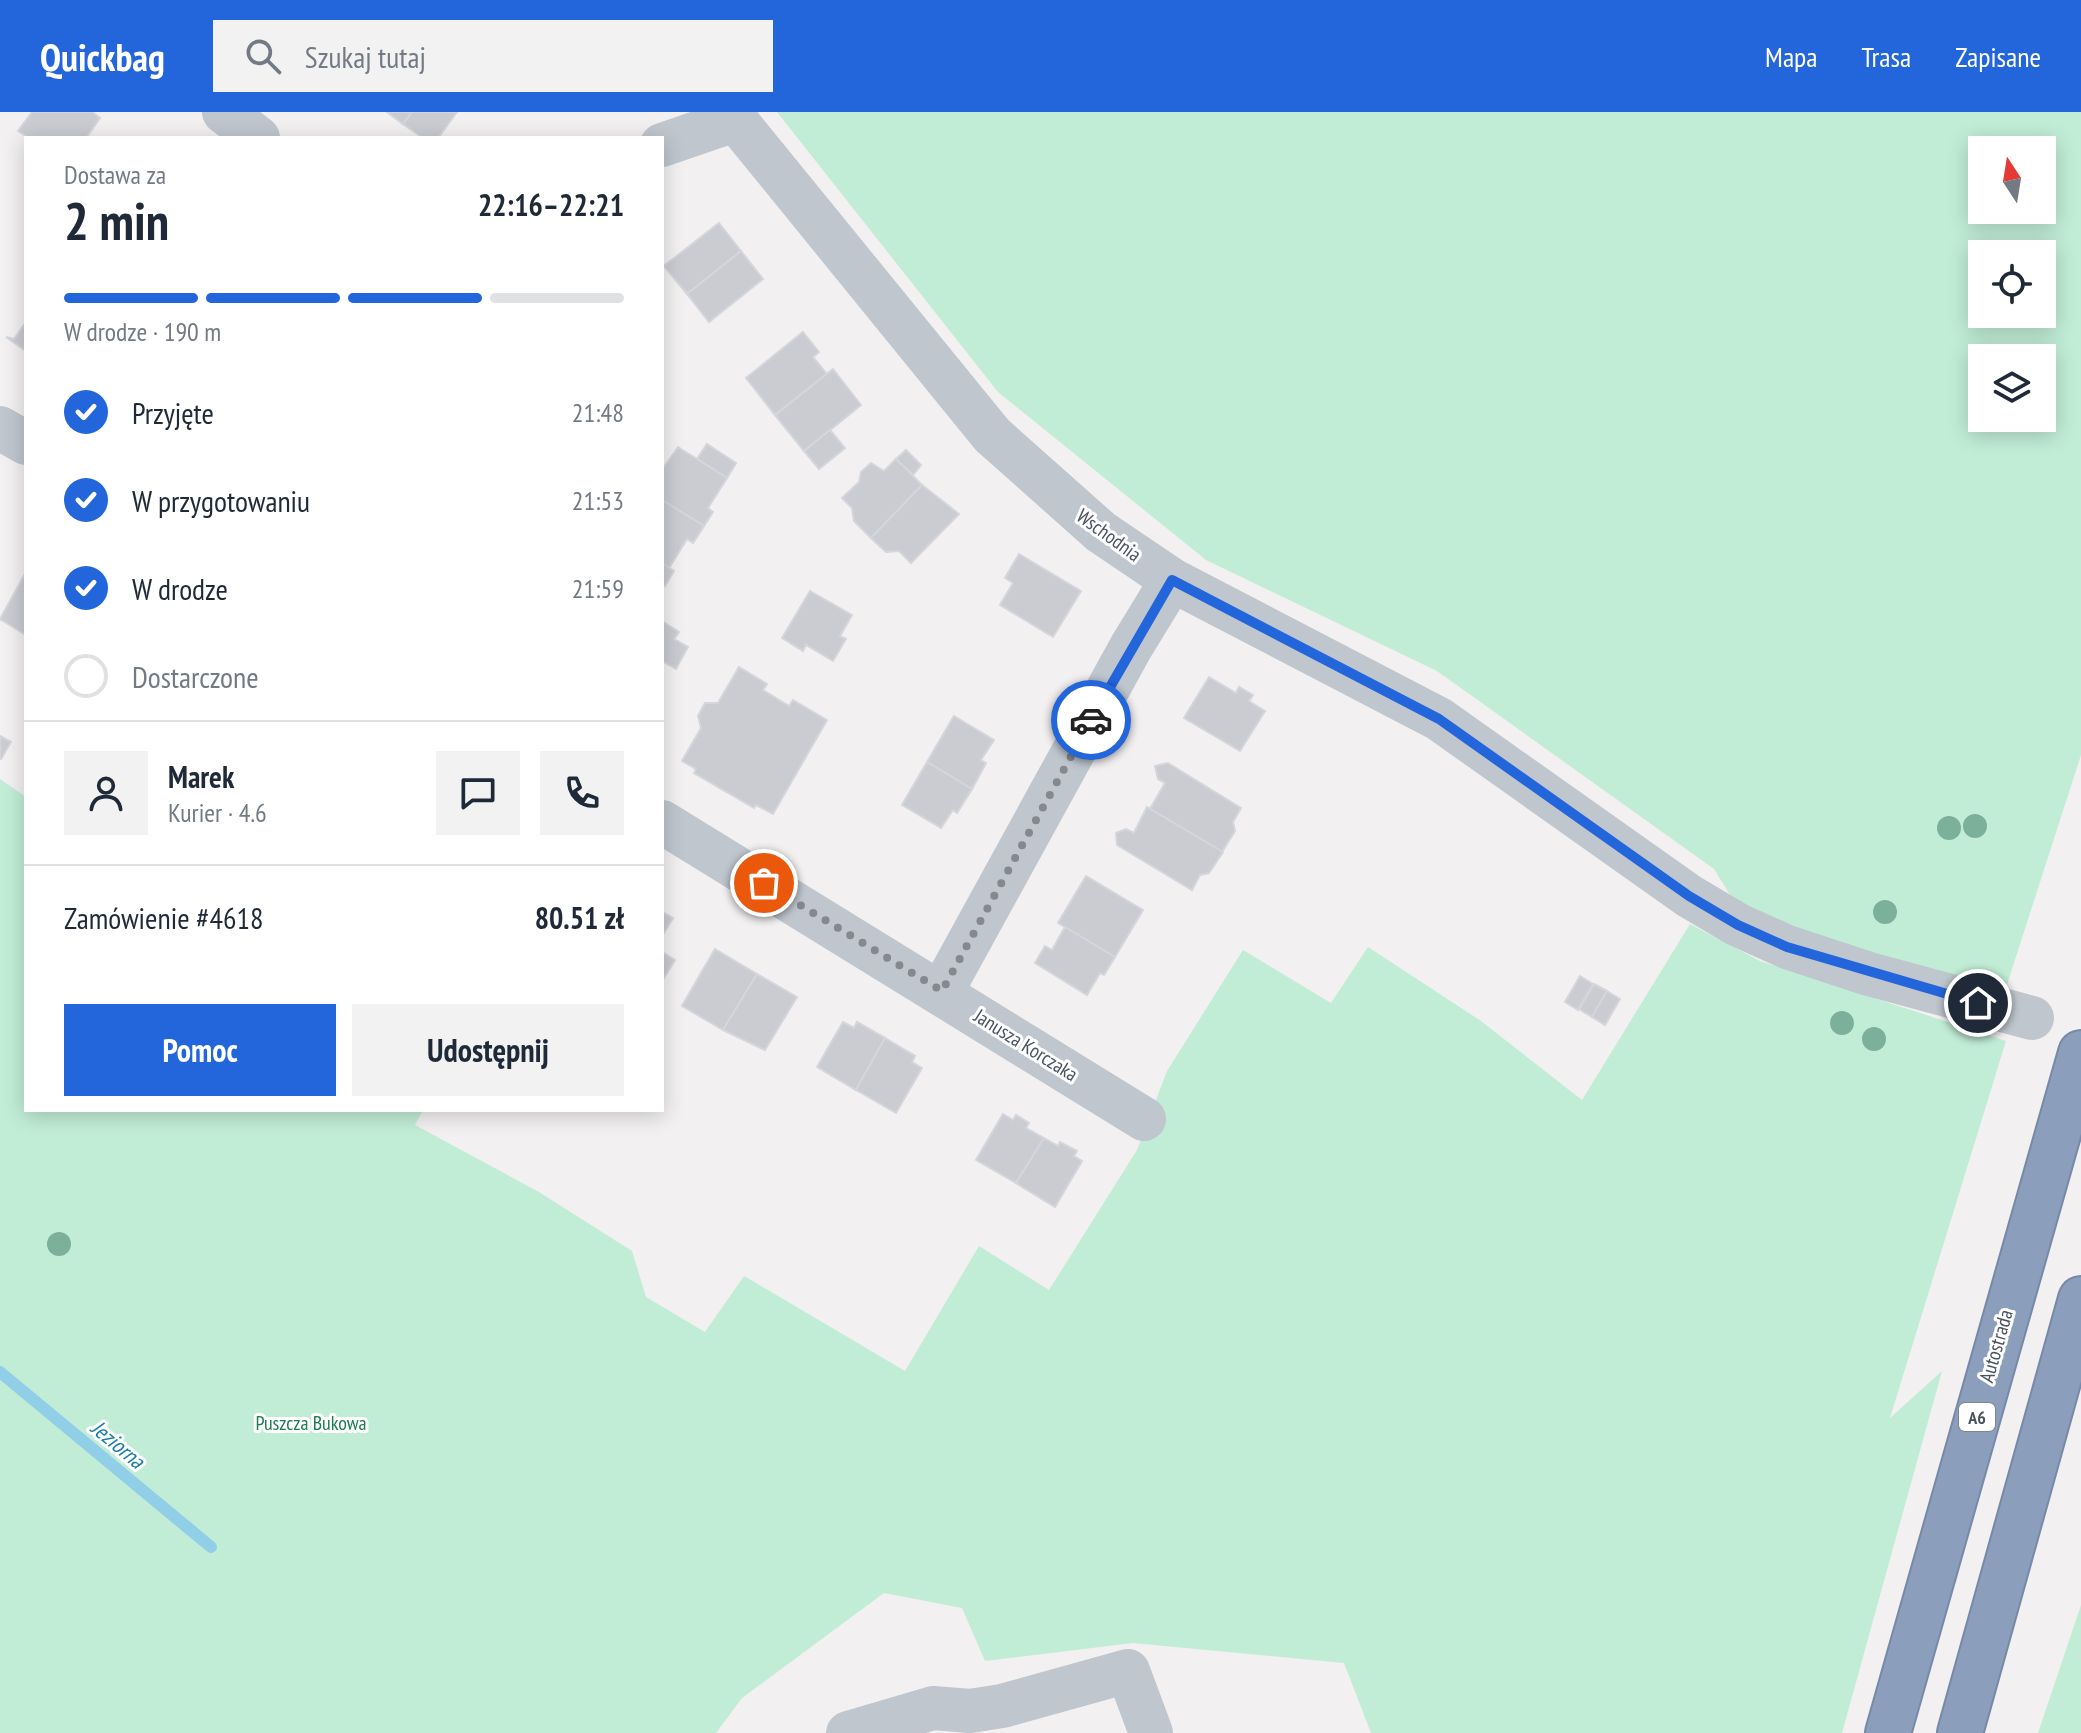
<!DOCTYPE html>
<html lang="pl">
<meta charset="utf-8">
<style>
:root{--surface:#fff;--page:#f2f2f3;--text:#1f2937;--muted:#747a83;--line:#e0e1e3;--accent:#2365da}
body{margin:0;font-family:"PT Sans Narrow",sans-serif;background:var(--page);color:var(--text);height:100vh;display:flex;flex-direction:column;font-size:30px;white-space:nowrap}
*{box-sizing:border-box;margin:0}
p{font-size:26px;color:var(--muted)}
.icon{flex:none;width:44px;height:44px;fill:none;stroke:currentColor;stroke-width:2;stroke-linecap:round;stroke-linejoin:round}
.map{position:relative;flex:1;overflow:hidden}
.sheet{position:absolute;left:24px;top:24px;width:640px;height:976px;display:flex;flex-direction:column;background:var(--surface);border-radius:0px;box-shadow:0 4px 20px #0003}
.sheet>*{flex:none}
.needle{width:52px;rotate:348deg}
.buttons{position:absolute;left:1968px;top:24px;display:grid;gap:16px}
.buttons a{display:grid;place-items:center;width:88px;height:88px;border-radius:0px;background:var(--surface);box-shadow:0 4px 20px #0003;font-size:40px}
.pin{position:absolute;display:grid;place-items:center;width:68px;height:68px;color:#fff;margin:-34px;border:4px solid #fff;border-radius:50%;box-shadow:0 2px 8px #0007}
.courier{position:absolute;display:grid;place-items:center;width:80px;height:80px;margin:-40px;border:6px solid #2365da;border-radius:50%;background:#fff;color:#222;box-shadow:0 2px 10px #0007}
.headline em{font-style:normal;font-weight:800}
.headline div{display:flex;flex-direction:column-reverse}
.headline{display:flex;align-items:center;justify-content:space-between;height:136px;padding:0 40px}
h1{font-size:52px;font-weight:800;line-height:60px}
.bar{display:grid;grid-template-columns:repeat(4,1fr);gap:12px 8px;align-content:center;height:96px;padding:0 40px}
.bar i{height:10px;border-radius:6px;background:var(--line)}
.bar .current{background:var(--accent)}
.bar p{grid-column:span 4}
.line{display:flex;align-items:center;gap:20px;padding:0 40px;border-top:2px solid var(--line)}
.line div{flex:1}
.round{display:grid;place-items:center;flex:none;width:84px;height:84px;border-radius:0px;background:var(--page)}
ol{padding:0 40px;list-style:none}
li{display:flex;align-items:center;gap:24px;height:88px}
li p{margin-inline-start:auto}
li .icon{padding:8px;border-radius:50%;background:var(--accent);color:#fff;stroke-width:4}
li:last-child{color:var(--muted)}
li i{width:44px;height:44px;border:4px solid var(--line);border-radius:50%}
.button{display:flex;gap:16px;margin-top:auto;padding:16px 40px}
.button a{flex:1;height:92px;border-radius:0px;background:var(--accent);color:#fff;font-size:32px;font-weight:800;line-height:92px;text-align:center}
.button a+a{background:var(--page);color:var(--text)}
header{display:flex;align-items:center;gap:48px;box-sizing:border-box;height:112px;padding:0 40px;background:var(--accent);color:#fff}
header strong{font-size:38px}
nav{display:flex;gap:44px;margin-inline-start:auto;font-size:28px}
.search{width:560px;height:72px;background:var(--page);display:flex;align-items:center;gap:20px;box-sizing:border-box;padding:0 28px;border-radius:0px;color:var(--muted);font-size:30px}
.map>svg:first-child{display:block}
</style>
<header>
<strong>Quickbag</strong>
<div class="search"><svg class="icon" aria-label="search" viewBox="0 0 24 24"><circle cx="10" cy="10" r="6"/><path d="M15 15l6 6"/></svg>Szukaj tutaj</div>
<nav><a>Mapa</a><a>Trasa</a><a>Zapisane</a></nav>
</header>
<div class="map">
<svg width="2081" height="1621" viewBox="0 0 2081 1621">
<rect width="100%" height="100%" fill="#f2f0f0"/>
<g fill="#c1edd6" fill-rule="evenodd">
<path d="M777,0h1304v643l-78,242 -197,-62 -71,-32 -21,-34 -277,-198 -231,-111 -208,-168zM1982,38h60v60h-60zM1982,142h60v60h-60zM1982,246h60v60h-60z"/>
<path d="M0,667l26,18v313h397l-8,15 124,67 93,59 14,46 59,35 39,-56 161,95 74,-125 70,44 88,-140 30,-79 76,-121 88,53 37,-56 113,74 101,79 108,-176 70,37 246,80 -116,377 52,-47 -100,362h-471l-27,-70 -211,-20 -148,18 -23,-53 -78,-15 -142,105 -26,35h-716z"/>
<path d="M2081,1493v128h-43z"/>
</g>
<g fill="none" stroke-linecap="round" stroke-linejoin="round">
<path stroke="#91cfe8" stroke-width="12" d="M0,1260l211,175"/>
</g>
<g fill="#caccd2" stroke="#d4d6db" stroke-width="2">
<path d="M32,0h60l8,6 -14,20h-57l-11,-7z"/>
<path d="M387,0h25l-9,12z"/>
<path d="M412,0h45l-19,26h-15l-20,-14z"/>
<path d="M719,111l22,28 -54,43 -23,-28z"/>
<path d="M741,139l22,28 -54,43 -22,-28z"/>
<path d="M26,210v29l-20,-14 8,2z"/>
<path d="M803,220l16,20 -6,5 14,17 -52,41 -29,-37z"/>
<path d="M833,257l28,36 -57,46 -29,-36z"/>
<path d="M830,318l15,18 -26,21 -15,-18z"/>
<path d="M707,332l29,19 -9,15 -30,-19z"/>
<path d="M678,335l49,31 -19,30 5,4 -9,14 -42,-26v-30z"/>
<path d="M906,338l15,15 -8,10 -17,-16z"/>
<path d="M896,347l26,26 -51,53 -17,-17 -2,-13 -10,-10 17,-16 2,-10 10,-9 13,8z"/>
<path d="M922,373l37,29 -48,49 -12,-12 -13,1 -15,-14z"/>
<path d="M662,388l42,26 -11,17 -6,-4 -18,29 -7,-5z"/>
<path d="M1019,442l62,37 -28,46 -53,-32 13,-22 -8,-5z"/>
<path d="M662,451l12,8 -9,15 -3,-2z"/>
<path d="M26,460v63l-26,-16z"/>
<path d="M810,479l42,24 -12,21 6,3 -13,22 -27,-16 -3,6 -21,-13z"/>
<path d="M662,509l17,11 -5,7 14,8 -12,22 -14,-8z"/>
<path d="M739,555l28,17 -4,6 26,16 4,-6 34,20 -54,94 -17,-9 -2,3 -60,-35 2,-4 -14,-8 19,-33 -3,-12 7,-13h13z"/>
<path d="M1209,565l27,16 3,-6 14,8 -4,6 16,10 -25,40 -56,-33z"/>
<path d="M954,604l40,24 -13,20 5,3 -14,26 -45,-27z"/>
<path d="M0,624l11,6 -10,17h-1z"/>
<path d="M927,650l45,27 -15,24 -4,-3 -12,18 -39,-23z"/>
<path d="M1168,651l73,45 -8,14 2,9 -13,21 -72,-43 15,-26 -7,-4 -3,-13z"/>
<path d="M1147,695l76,45 -14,21 -9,2 -8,15 -75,-45 -1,-12 10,-4 8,4z"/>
<path d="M1086,764l57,34 -28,47 -57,-34z"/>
<path d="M662,800l11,6 -11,18z"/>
<path d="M1065,815l50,30 -11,18 -4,-2 -13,22 -52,-32 10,-17 7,4z"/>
<path d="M715,837l42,25 -34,56 -41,-24z"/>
<path d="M662,840l13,8 -13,21z"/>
<path d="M757,862l40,23 -32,53 -42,-20z"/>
<path d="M1580,864l13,8 -15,26 -13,-8z"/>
<path d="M1594,872l13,7 -15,26 -13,-8z"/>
<path d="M1607,879l13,8 -15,26 -13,-8z"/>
<path d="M843,910l11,6 3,-6 28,16 -29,52 -39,-23z"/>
<path d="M885,926l30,18 -3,6 10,6 -26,45 -40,-23z"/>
<path d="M1003,1002l10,6 3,-5 13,8 -3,5 18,10 -28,45 -40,-23z"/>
<path d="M1044,1026l14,8 2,-4 17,9 -3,5 8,5 -27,46 -39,-24z"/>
</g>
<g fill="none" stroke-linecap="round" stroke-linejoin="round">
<defs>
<g id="highway">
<path d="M1888,1621l193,-680"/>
<path d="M1960,1621l121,-434"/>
</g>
</defs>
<use href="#highway" stroke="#768aa8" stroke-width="48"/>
<g stroke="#bfc6ce" stroke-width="44">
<path d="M224,0l34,26"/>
<path d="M729,0l263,323 109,97 71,48 267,139 250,177 49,29 49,22 82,27 163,44"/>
<path d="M662,33l73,-25"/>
<path d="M0,316l26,15"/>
<path d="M662,710l482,297"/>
<path d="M942,879l189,-344 41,-67"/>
<path d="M848,1621l85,-25 37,3 32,-5 126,-35 23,62"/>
</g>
<use href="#highway" stroke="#8b9fbc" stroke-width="44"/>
</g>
<g fill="#7cb09a">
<circle cx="1975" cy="714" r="12"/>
<circle cx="1949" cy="716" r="12"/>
<circle cx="1885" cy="800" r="12"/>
<circle cx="1842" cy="911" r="12"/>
<circle cx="1874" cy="927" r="12"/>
<circle cx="59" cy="1132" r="12"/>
</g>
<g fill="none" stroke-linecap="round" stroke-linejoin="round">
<path stroke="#848990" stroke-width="8" stroke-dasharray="0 14.4" d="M764,771l178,108 149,-271"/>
<path stroke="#2365da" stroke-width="10" d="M1091,608l81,-140 267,139 250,177 49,29 49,22 191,56"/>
</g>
<g text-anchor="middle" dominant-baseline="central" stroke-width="6" stroke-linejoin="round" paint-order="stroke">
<rect fill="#fff" stroke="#80868e" stroke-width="2" x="1959" y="1291" width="36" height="28" rx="6"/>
<g font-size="18" font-weight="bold" fill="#49525d">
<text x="1977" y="1305">A6</text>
</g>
<g font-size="20" fill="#49525d" stroke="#fff">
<text transform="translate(1109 423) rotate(36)">Wschodnia</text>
<text transform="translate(1026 933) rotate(32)">Janusza Korczaka</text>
<text transform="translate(1996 1234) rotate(-74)">Autostrada</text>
</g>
<g font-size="20" fill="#1c7b53" stroke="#fff">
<text x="311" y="1311">Puszcza Bukowa</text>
</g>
<g font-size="22" font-style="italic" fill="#147ba4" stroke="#fff">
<text transform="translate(118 1332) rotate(40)">Jeziorna</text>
</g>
</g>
</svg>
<div class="buttons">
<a><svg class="needle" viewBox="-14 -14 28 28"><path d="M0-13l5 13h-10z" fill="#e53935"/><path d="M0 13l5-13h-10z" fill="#747a83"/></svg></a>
<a><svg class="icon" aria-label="locate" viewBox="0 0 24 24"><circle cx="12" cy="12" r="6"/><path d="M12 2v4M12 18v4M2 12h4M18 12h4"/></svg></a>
<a><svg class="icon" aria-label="layers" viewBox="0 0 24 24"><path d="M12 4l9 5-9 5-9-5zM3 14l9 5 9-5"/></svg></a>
</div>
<div class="pin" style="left:764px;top:771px;background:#ea580c"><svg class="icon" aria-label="bag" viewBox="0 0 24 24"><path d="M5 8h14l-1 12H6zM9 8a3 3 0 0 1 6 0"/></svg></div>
<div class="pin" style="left:1978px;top:891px;background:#1f2937"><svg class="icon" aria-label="home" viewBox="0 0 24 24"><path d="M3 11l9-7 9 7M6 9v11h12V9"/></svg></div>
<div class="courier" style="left:1091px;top:608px"><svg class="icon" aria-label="car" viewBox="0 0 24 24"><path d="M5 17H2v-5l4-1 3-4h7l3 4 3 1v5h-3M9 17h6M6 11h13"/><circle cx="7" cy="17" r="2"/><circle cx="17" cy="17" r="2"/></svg></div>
<section class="sheet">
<div class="headline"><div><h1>2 min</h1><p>Dostawa za</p></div><em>22:16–22:21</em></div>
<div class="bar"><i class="current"></i><i class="current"></i><i class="current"></i><i></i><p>W drodze · 190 m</p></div>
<ol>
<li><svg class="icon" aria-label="check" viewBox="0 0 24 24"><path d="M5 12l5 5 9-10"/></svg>Przyjęte<p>21:48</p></li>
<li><svg class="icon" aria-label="check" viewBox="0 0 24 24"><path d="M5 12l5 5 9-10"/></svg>W przygotowaniu<p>21:53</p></li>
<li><svg class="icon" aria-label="check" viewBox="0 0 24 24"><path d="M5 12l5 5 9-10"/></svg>W drodze<p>21:59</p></li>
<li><i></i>Dostarczone</li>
</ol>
<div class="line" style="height:144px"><a class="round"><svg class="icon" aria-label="person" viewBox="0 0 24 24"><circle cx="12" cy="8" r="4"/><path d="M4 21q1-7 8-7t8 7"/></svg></a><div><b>Marek</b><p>Kurier · 4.6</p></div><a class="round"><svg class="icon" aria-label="chat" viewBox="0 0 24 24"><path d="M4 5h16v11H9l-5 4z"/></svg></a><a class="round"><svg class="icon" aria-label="phone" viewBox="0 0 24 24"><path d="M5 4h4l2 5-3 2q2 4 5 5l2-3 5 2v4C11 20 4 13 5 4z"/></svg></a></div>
<div class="line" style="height:104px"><div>Zamówienie #4618</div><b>80.51 zł</b></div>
<div class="button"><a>Pomoc</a><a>Udostępnij</a></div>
</section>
</div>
